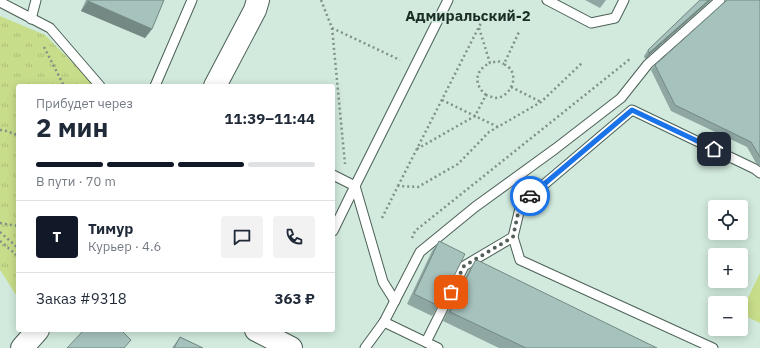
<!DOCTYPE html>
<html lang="ru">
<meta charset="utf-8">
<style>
:root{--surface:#fff;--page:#f2f2f3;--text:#1f2937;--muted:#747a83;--line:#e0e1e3;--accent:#111827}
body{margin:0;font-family:"IBM Plex Sans",sans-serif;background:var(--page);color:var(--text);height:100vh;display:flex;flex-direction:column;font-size:15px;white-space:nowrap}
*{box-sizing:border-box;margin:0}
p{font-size:13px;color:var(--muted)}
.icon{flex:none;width:22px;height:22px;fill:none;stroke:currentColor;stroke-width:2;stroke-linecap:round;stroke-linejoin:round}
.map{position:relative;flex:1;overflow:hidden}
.side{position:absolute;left:16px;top:84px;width:319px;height:248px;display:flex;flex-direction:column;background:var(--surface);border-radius:4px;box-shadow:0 2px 10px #0003}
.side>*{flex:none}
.tools{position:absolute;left:708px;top:200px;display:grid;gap:8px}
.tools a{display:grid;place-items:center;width:40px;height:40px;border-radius:4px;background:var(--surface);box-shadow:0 2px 10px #0003;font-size:20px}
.pin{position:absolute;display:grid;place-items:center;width:34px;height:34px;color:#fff;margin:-17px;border-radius:8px;box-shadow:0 2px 6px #0006}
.courier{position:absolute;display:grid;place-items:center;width:40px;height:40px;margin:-20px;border:3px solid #1a73e8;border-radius:50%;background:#fff;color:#222;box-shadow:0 1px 5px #0007}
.overview em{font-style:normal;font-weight:800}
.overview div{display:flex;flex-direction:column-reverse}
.overview{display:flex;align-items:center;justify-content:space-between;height:68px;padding:0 20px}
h1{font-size:26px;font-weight:800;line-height:30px}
.bar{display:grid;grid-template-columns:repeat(4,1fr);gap:6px 4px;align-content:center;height:48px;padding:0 20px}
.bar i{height:5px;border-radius:3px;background:var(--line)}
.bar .current{background:var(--accent)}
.bar p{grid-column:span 4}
.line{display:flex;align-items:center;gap:10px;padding:0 20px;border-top:1px solid var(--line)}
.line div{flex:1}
.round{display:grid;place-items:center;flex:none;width:42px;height:42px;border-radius:4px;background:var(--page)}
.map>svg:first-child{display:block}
</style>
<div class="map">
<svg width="760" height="348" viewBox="0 0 760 348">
<defs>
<pattern id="park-tufts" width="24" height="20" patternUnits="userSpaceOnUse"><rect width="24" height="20" fill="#c8dd8a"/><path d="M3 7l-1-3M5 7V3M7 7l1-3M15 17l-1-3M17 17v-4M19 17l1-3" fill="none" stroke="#abbd76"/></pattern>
</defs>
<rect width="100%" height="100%" fill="#d1eadd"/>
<path fill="url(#park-tufts)" d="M0,16l45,19 51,51h-78v212l-18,-28z"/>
<path fill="#c8dd8a" d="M760,273v50l-19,-9v-2z"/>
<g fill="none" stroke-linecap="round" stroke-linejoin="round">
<defs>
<g id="lane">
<path d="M547,0l44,23 24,-5 9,-18"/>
<path d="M0,2l50,26 50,58"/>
<path d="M31,19l5,-19"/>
<path d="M155,86l37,-86"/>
<path d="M333,175l22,11 -22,45"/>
<path d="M395,301l-12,-19 -28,-96 93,-186"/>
<path d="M384,322l54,26"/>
<path d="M426,342l38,-76 49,-29"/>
<path d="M365,348l19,-26 36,-70 55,-45 80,-58 66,-51 27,-34 72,-64"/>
<path d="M713,348l-193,-88 -7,-23 8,-33 111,-94 123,59 5,4"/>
</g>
<g id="secondary">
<path d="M215,86l40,-76 3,-10"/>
<path d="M256,330l35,18"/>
<path d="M22,348l16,-18"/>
</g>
</defs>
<use href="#lane" stroke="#4b6055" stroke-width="11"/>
<use href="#secondary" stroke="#4b6055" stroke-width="24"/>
<g stroke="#7f9188" stroke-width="2.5" stroke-dasharray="2 3" stroke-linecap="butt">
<path d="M321,0l11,28 68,32"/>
<path d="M332,28l13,136"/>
<path d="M479,28l11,35 8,-2 6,3"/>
<path d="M44,47l20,39"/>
<path d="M511,87l30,15"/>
<path d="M486,95c-13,-11 -11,-25 4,-32"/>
<path d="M442,100l33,16 11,-21c3,1 6,2 9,3 13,0 23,-17 16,-28 -1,-2 -4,-4 -7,-6l15,-32"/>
<path d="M0,130l6,1 12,4"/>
<path d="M417,149l58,-33 23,11"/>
<path d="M398,186l88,-173"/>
<path d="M382,218l16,-32 20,1 40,-23 31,-32 52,-30 42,-40"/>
<path d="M0,223l18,3"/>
<path d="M0,232l18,16"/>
<path d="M412,238l3,-7 215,-172"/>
<path d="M0,241l18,15"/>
</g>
<use href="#lane" stroke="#fff" stroke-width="9"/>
<use href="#secondary" stroke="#fff" stroke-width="22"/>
</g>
<g fill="#8fa7a3">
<path d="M86,0h78l-12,29 -7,9 -64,-27z"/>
<path d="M585,0h21l-6,8z"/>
<path d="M700,0h11l-66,59 -1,-3 4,-6z"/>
<path d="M726,0h34v166l-4,-3 -9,-16 -76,-36 -20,-41 4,-5 70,-64z"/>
<path d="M439,241v65l-7,10 -25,-12 25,-53z"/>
<path d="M475,261l182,87h-158l-56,-27 26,-51z"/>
<path d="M180,337l23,11h-31z"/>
</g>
<g fill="#748884">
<path d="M709,0h2l-66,59 4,-6z"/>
<path d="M88,1l64,28 -7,9 -64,-27z"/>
</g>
<g fill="#a6c2bd" stroke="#748884">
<path d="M88,0h76l-12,29 -64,-28z"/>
<path d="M700,0h9l-60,53 -1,-3z"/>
<path d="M727,0h33v157l-9,-15 -76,-37 -20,-40z"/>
<path d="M439,241l26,13 -26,52 -25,-12z"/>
<path d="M477,260l180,88h-131l-76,-36 25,-51z"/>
<path d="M84,330h37l10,10 -7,8h-57z"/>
<path d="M180,337l23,11h-29z"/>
</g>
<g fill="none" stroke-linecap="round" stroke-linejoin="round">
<path stroke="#526059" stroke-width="4" stroke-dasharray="0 7.2" d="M451,292l13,-26 49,-29 7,-33 10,-8"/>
<path stroke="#1a73e8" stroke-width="5" d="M530,196l102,-86 82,39"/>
</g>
<g text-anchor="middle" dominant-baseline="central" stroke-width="3.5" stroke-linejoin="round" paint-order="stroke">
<g font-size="15" font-weight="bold" fill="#1b2e25" stroke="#d1eadd">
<text x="468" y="15">Адмиральский-2</text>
</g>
</g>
</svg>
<div class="tools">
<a><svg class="icon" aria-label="locate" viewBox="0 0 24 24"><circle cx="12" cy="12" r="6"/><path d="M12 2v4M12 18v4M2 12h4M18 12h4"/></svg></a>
<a>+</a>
<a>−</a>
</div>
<div class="pin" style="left:451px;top:292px;background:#ea580c"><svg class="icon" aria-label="bag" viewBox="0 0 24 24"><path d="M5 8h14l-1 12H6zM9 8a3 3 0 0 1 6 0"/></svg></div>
<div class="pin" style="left:714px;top:149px;background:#1f2937"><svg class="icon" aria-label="home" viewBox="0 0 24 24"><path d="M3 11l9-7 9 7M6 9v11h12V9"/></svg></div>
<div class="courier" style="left:530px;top:196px"><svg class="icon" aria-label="car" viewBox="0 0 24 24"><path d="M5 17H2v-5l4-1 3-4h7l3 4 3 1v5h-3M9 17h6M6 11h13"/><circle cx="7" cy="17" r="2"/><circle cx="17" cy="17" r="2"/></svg></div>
<section class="side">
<div class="overview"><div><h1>2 мин</h1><p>Прибудет через</p></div><em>11:39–11:44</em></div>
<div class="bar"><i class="current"></i><i class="current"></i><i class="current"></i><i></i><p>В пути · 70 m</p></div>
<div class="line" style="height:72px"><b class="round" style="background:var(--accent);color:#fff">Т</b><div><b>Тимур</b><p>Курьер · 4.6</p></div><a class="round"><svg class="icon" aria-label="chat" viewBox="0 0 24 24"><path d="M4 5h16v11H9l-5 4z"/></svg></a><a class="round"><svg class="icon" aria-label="phone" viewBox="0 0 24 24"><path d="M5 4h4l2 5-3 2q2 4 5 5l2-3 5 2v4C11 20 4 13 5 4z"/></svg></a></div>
<div class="line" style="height:52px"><div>Заказ #9318</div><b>363 ₽</b></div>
</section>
</div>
